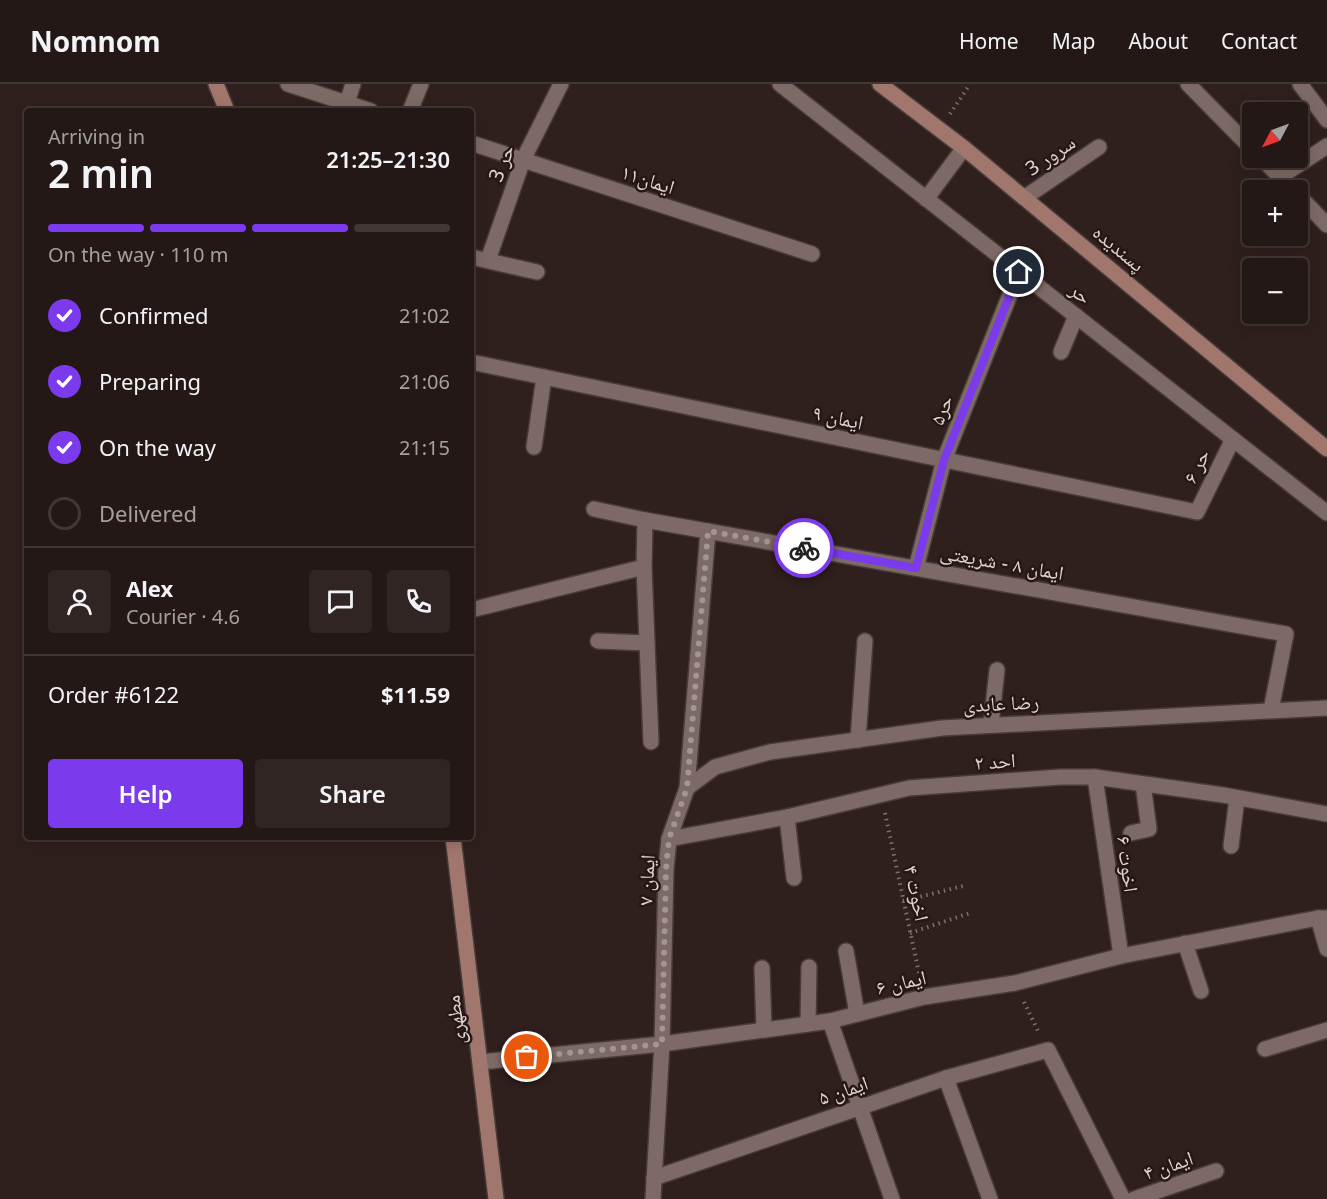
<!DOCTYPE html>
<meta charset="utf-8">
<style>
:root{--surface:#241816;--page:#302523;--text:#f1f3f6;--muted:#a3a0a1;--line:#413735;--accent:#7c3aed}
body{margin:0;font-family:"Noto Sans","Noto Naskh Arabic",sans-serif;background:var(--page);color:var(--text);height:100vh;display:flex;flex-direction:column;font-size:22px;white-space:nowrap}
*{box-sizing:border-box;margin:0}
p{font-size:20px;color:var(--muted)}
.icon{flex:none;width:33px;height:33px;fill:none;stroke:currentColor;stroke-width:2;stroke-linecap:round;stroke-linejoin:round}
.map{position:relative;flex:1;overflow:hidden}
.side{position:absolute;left:24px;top:24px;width:450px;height:732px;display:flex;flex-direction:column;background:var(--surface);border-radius:6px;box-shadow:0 3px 15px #0003,0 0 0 2px var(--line)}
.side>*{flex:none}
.needle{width:39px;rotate:229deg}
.buttons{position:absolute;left:1242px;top:18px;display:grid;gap:12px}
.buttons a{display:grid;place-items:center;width:66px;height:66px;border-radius:6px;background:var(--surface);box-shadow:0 3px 15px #0003,0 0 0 2px var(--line);font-size:30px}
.pin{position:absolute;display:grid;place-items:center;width:51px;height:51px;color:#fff;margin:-26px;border:3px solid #fff;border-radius:50%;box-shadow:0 2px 6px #0007}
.courier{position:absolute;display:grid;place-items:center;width:60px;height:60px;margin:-30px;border:4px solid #7c3aed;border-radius:50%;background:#fff;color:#222;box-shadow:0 2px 8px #0007}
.headline em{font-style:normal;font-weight:600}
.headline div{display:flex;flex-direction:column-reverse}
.headline{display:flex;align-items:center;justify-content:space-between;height:102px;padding:0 24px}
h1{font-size:39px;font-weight:600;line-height:45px}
.bar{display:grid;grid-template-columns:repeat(4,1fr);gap:9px 6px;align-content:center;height:72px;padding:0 24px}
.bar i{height:8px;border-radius:4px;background:var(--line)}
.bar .selected{background:var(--accent)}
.bar p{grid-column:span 4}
.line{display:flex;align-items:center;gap:15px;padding:0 24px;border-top:2px solid var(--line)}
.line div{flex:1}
.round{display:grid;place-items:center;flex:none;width:63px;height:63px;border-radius:6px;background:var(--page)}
ol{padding:0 24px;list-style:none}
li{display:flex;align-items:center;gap:18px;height:66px}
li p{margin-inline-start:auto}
li .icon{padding:6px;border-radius:50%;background:var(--accent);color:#fff;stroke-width:4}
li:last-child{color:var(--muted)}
li i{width:33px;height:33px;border:3px solid var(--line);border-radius:50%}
.primary-button{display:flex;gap:12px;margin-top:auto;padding:12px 24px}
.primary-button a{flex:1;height:69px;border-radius:6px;background:var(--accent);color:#fff;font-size:24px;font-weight:600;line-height:69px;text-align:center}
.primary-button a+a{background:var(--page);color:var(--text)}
header{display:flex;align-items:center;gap:36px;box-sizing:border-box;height:84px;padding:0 30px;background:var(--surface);border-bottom:2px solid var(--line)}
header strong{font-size:28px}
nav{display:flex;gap:33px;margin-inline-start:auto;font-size:21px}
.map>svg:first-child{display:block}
</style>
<header>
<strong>Nomnom</strong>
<nav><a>Home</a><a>Map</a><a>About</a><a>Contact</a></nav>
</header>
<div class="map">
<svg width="1327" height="1115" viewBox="0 0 1327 1115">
<rect width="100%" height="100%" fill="#30201d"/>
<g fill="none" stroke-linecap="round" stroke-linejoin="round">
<defs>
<g id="street">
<path d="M288,0l83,27"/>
<path d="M780,0l547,429"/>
<path d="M1188,0l64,65"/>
<path d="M1300,0l27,36"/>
<path d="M347,19l6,-19"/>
<path d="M410,27l11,-27"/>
<path d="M471,59l341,111"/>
<path d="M1261,74l32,32"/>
<path d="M1280,93l47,-31"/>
<path d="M1298,111l29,30"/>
<path d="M1024,114l75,-51"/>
<path d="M926,115l38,-51"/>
<path d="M471,173l66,15"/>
<path d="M488,176l35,-100 38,-76"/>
<path d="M1061,268l15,-36"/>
<path d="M471,278l726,150 36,-73"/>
<path d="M534,363l10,-70"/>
<path d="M594,425l51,11 641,114 -15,76"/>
<path d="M645,436l-1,47 7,175"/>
<path d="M916,484l28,-108 75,-188"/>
<path d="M471,526l173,-43"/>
<path d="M598,557l49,2"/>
<path d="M991,641l6,-55"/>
<path d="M858,656l7,-99"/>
<path d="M1095,693l26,179"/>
<path d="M687,704l28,-21 55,-15 172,-24 385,-20"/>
<path d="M787,733l7,61"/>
<path d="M1131,749l18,-4 -6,-45"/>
<path d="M669,755l118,-22 122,-29 151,-11h35l128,18 104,19"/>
<path d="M1231,762l6,-48"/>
<path d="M1318,834l9,31"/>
<path d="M1185,859l16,48"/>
<path d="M846,867l11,63"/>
<path d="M762,884l2,62"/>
<path d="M830,937l62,178"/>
<path d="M808,940l1,-57"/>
<path d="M1265,965l62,-19"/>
<path d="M481,978l181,-18 168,-23 94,-24 91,-14 106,-27 197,-38h9"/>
<path d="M946,994l44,121"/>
<path d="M654,1094l292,-100 102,-28 75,149"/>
<path d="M653,1115l9,-155 4,-175 3,-30 18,-51 21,-257"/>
<path d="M1134,1115l82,-28"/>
</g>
<g id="secondary">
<path d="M216,0l11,27"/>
<path d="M880,0l84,64 363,301"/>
<path d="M453,753l43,362"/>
</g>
</defs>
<use href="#street" stroke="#483b38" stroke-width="18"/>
<use href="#secondary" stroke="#483b38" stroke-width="18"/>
<g stroke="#7e706d" stroke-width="4" stroke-dasharray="1.5 4.5" stroke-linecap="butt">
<path d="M950,30l20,-30"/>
<path d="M885,729l35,165"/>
<path d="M903,817l60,-15"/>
<path d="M910,849l60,-20"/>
<path d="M1024,918l15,31"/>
</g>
<use href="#street" stroke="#7d6a66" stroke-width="15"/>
<use href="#secondary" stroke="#a1766d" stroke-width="15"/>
</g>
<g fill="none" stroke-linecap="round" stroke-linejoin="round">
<path stroke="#a29693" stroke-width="6" stroke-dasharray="0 10.8" d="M527,973l135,-13 4,-175 3,-30 18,-51 21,-257 96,17"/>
<path stroke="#7c3aed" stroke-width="8" d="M804,464l112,20 28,-108 75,-188"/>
</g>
<g text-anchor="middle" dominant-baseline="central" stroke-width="5" stroke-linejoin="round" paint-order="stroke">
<g font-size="20" fill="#e0d5d3" stroke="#261714">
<text transform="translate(1050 71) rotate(-34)">سرور 3</text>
<text transform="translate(501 79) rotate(-68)">حر 3</text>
<text transform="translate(648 95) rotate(18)">ایمان۱۱</text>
<text transform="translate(1119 164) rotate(40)">پسندیده</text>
<text transform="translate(1081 209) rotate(38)">حر</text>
<text transform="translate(941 326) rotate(-68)">حر۵</text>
<text transform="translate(838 333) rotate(12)">ایمان ۹</text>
<text transform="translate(1196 382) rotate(-64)">حر ۶</text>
<text transform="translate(1002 478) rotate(10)">ایمان ۸ - شریعتی</text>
<text transform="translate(1001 619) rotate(-3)">رضا عابدی</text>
<text transform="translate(995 677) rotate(-4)">احد ۲</text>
<text transform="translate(1128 780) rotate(82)">اخوت ۶</text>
<text transform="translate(646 796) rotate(-87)">ایمان ۷</text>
<text transform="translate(917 809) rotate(78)">اخوت ۴</text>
<text transform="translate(901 898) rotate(-13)">ایمان ۶</text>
<text transform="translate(455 936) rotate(-97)">مطهری</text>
<text transform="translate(843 1006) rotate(-19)">ایمان ۵</text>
<text transform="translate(1168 1081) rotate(-19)">ایمان ۴</text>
</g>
</g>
</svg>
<div class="buttons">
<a><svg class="needle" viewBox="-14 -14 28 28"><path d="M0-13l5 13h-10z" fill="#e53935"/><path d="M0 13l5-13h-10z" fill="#a3a0a1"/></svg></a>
<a>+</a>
<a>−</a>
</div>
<div class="pin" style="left:527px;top:973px;background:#ea580c"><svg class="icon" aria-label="bag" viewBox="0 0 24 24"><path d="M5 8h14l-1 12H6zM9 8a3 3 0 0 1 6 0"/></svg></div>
<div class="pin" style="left:1019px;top:188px;background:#1f2937"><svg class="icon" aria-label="home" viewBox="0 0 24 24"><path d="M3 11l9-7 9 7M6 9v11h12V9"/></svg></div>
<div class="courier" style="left:804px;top:464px"><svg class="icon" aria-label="bike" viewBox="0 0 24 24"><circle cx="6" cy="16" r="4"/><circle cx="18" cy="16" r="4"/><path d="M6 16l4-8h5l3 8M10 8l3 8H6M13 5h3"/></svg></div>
<section class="side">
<div class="headline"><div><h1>2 min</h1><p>Arriving in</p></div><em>21:25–21:30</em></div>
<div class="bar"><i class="selected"></i><i class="selected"></i><i class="selected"></i><i></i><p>On the way · 110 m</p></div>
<ol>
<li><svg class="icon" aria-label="check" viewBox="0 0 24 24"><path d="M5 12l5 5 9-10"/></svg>Confirmed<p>21:02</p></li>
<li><svg class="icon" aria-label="check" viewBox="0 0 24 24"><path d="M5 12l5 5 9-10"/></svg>Preparing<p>21:06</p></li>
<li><svg class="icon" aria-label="check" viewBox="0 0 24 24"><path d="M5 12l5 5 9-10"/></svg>On the way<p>21:15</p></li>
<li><i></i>Delivered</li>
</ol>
<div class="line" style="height:108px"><a class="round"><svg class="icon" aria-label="person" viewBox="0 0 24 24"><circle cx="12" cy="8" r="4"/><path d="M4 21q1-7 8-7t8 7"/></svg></a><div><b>Alex</b><p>Courier · 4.6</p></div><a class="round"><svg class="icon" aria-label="chat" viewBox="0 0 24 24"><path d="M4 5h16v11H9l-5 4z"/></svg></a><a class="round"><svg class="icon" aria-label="phone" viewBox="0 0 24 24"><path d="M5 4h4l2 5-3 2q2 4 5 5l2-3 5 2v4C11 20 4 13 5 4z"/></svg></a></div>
<div class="line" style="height:78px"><div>Order #6122</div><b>$11.59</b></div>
<div class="primary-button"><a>Help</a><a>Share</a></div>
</section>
</div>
